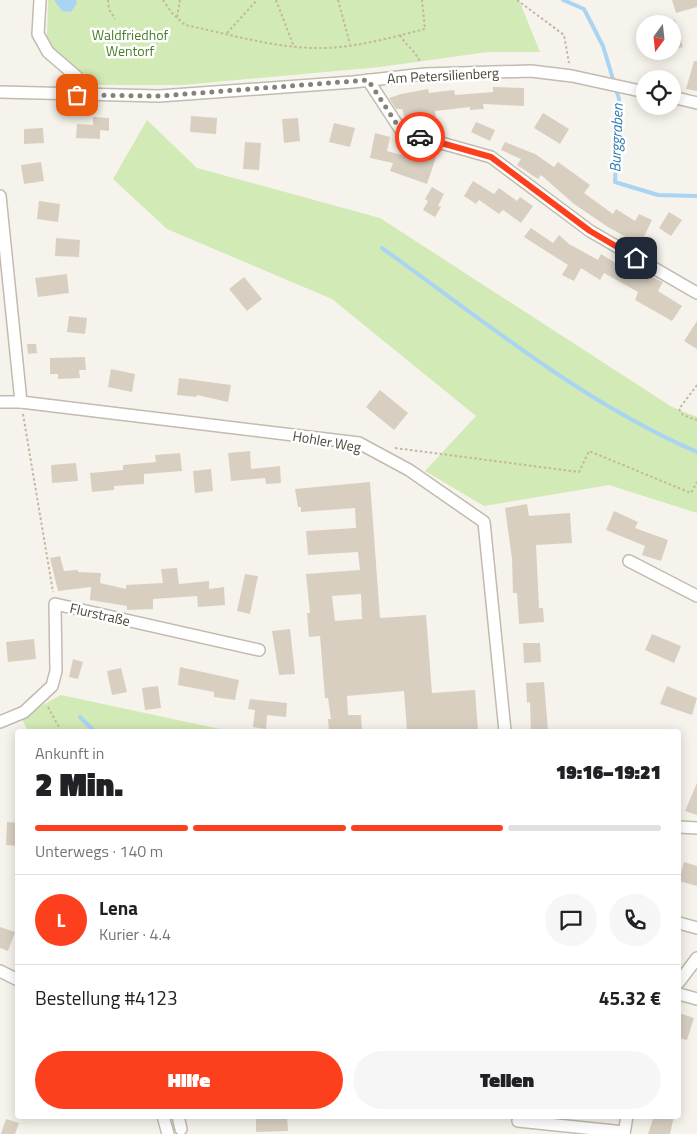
<!DOCTYPE html>
<html lang="de">
<meta charset="utf-8">
<style>
:root{--surface:#fff;--page:#f6f6f6;--text:#202124;--muted:#757577;--line:#e0e0e0;--accent:#fc3f1d}
body{margin:0;font-family:"Titillium Web",sans-serif;background:var(--page);color:var(--text);height:100vh;display:flex;flex-direction:column;font-size:19px;white-space:nowrap}
*{box-sizing:border-box;margin:0}
p{font-size:16px;color:var(--muted)}
.icon{flex:none;width:28px;height:28px;fill:none;stroke:currentColor;stroke-width:2;stroke-linecap:round;stroke-linejoin:round}
.map{position:relative;flex:1;overflow:hidden}
.sheet{position:absolute;left:15px;top:729px;width:666px;height:390px;display:flex;flex-direction:column;background:var(--surface);border-radius:5px;box-shadow:0 2px 12px #0003}
.sheet>*{flex:none}
.needle{width:32px;rotate:195deg}
.controls{position:absolute;left:636px;top:15px;display:grid;gap:10px}
.controls a{display:grid;place-items:center;width:45px;height:45px;border-radius:50%;background:var(--surface);box-shadow:0 2px 12px #0003;font-size:25px}
.pin{position:absolute;display:grid;place-items:center;width:42px;height:42px;color:#fff;margin:-21px;border-radius:10px;box-shadow:0 2px 8px #0006}
.courier{position:absolute;display:grid;place-items:center;width:50px;height:50px;margin:-25px;border:4px solid #fc3f1d;border-radius:50%;background:#fff;color:#222;box-shadow:0 1px 6px #0007}
.summary em{font-style:normal;font-weight:800}
.summary div{display:flex;flex-direction:column-reverse}
.summary{display:flex;align-items:center;justify-content:space-between;height:85px;padding:0 20px}
h1{font-size:32px;font-weight:800;line-height:38px}
.bar{display:grid;grid-template-columns:repeat(4,1fr);gap:8px 5px;align-content:center;height:60px;padding:0 20px}
.bar i{height:6px;border-radius:4px;background:var(--line)}
.bar .selected{background:var(--accent)}
.bar p{grid-column:span 4}
.line{display:flex;align-items:center;gap:12px;padding:0 20px;border-top:1px solid var(--line)}
.line div{flex:1}
.round{display:grid;place-items:center;flex:none;width:52px;height:52px;border-radius:26px;background:var(--page)}
.primary-button{display:flex;gap:10px;margin-top:auto;padding:10px 20px}
.primary-button a{flex:1;height:58px;border-radius:30px;background:var(--accent);color:#fff;font-size:20px;font-weight:800;line-height:58px;text-align:center}
.primary-button a+a{background:var(--page);color:var(--text)}
.map>svg:first-child{display:block}
</style>
<div class="map">
<svg width="697" height="1134" viewBox="0 0 697 1134">
<rect width="100%" height="100%" fill="#f6f3ec"/>
<g fill="#d2eab5">
<path d="M48,0h471l21,52h-52l-108,15 -198,18h-91l-38,-34 -6,-15z"/>
<path d="M147,120l50,48 183,50 292,189 25,10v96l-88,-28 -125,21 -59,-35 51,-55 -144,-117 -165,-70 -54,-50z"/>
<path d="M61,695l168,36h-201l-7,-14z"/>
</g>
<path fill="#a9d4f2" d="M54,0h22l1,3 -6,9 -9,-1z"/>
<g fill="none" stroke-linecap="round" stroke-linejoin="round">
<g stroke="#a9d4f2" stroke-width="4">
<path d="M563,0l21,9 19,37 16,53 -4,83 43,13 39,1"/>
<path d="M382,248c102,73 200,154 315,204"/>
<path d="M80,717l14,14"/>
</g>
</g>
<g fill="#d8cfc1" fill-rule="evenodd">
<path d="M672,0h25v7l-21,6z"/>
<path d="M672,20h3l8,27 -11,3z"/>
<path d="M694,61h3v30l-11,-2z"/>
<path d="M493,87l31,1v18l-41,-2 1,5 -14,1v-3l-35,4 1,7 -23,6 -1,-6h-7l-3,-9h-6l-7,-11 12,-4 27,-5 1,4 25,-3 1,5 38,-3z"/>
<path d="M543,113l26,16 -9,15 -26,-16z"/>
<path d="M191,116l26,2 -1,16 -26,-2z"/>
<path d="M93,117l16,1v13l-9,-1v9l-24,-1 1,-14 16,1z"/>
<path d="M298,118l2,23 -16,2 -2,-24z"/>
<path d="M476,122l19,8 -5,11 -19,-9z"/>
<path d="M334,123l21,5 -5,19 -21,-5z"/>
<path d="M43,128l1,15 -20,1v-15z"/>
<path d="M375,133l15,4 -3,14 32,9 3,-8 14,5 -9,27 -37,-13 3,-8 -23,-5z"/>
<path d="M245,142l16,1 -2,27 -16,-1z"/>
<path d="M505,142l30,12 19,13 4,-5 32,23 -6,8 29,21 3,-5 19,12 4,-7 13,6 -12,25 -32,-18 -34,-23 -33,-29 -3,4 -21,-14 4,-6 -20,-9z"/>
<path d="M41,162l3,19 -20,3 -3,-19z"/>
<path d="M473,181l21,13 5,-6 18,13 3,-4 13,9 -12,17 -18,-13 -4,4 -20,-14 -3,4 -12,-8z"/>
<path d="M432,187l12,7 -6,12 3,1 -6,10 -12,-7 5,-9 -3,-2z"/>
<path d="M39,201l21,3 -2,18 -21,-3z"/>
<path d="M669,212l13,8 -11,16 -12,-8z"/>
<path d="M531,228l22,15 6,-8 10,9 29,16 3,-6 23,14 1,-3 38,17 -5,9 24,15 -10,15 -37,-21 3,-8 -34,-19 -4,7 -19,-12 -7,13 -12,-6 6,-10 -44,-28z"/>
<path d="M56,238l24,2 -1,17 -24,-1z"/>
<path d="M67,274l2,19 -31,4 -3,-19z"/>
<path d="M244,277l18,22 -15,12 -18,-22z"/>
<path d="M69,316l18,2 -2,16 -18,-2z"/>
<path d="M697,321v28l-13,-8z"/>
<path d="M27,344h9l1,9 -9,1z"/>
<path d="M85,357l1,13h-7l1,8 -22,1v-5h-8v-16z"/>
<path d="M111,369l24,5 -3,18 -24,-5z"/>
<path d="M179,378l52,7 -3,17 -31,-7 -1,2 -19,-2z"/>
<path d="M380,390l28,23 -14,17 -28,-23z"/>
<path d="M250,451l1,18 29,-3 1,17 -15,1 -1,-6 -34,3 -3,-28z"/>
<path d="M180,453l2,18 -38,3v10l-30,2v4l-22,2 -2,-19 33,-3v-5l33,-3 -1,-7z"/>
<path d="M76,463l2,18 -26,2 -1,-18z"/>
<path d="M211,469l2,22 -18,2 -2,-22z"/>
<path d="M370,482l10,136 46,-3 6,78 43,-3 3,41h-71l-3,-40 -57,5 1,19h13l1,16h-33l-1,-12h3l-3,-21h-3l-5,-62 -11,1 -2,-24h3l-4,-39 54,-4 -2,-18 -50,3 -2,-24 50,-3 -1,-20 -54,4v-5h-3l-3,-18zM361,594l1,25 -27,2 -3,-25z"/>
<path d="M527,504l2,12 41,-3 2,30 -36,2 3,63h4l1,14 -25,2 -2,-31h-4l-1,-34 -7,-51z"/>
<path d="M614,511l24,11 -3,6 33,12 -7,21 -19,-6 3,-9 -39,-16z"/>
<path d="M60,556l4,15 14,-1v2l23,1 -1,10 26,6v-4l37,-2 -2,-14 16,-1 2,16 30,-3v8l15,-2 1,18 -27,2 -1,-11 -44,3v10l-26,1v-4l-37,-6 1,-13 -33,4 -8,-33z"/>
<path d="M245,574l13,2 -8,38 -13,-3z"/>
<path d="M290,629l5,45 -16,1 -7,-44z"/>
<path d="M652,634l29,12 -7,17 -29,-13z"/>
<path d="M34,639l2,20 -28,3 -2,-20z"/>
<path d="M523,643h17l1,19 -17,1z"/>
<path d="M73,659l10,3 -5,17 -9,-2z"/>
<path d="M180,667l59,13 -4,20 -21,-3v-5l-36,-7z"/>
<path d="M121,668l6,24 -15,3 -5,-24z"/>
<path d="M544,682l4,49h-17l-1,-29 -3,1 -1,-20z"/>
<path d="M158,686l3,22 -16,2 -3,-22z"/>
<path d="M667,686l30,12 -5,17 -32,-11z"/>
<path d="M250,699l37,4 -1,14 -19,-2 -1,14 -13,-2 2,-17 -7,-1z"/>
<path d="M697,783v32l-12,-4z"/>
<path d="M7,822l11,1v23l-12,-1z"/>
<path d="M684,862l13,4v20l-18,-5z"/>
<path d="M0,927l15,5 -7,19 -8,-3z"/>
<path d="M679,1013l15,5 -7,22 -8,-2z"/>
<path d="M256,1116h31l1,15 -32,1z"/>
<path d="M654,1116h20l-4,18h-22z"/>
<path d="M6,1119l13,4 -4,11h-14z"/>
</g>
<g fill="none" stroke-linecap="round" stroke-linejoin="round">
<defs>
<g id="minor">
<path d="M40,0l-2,34 10,18 29,25v18"/>
<path d="M368,80l34,52 89,25 99,74 107,62"/>
<path d="M0,92l159,4 194,-14 72,-8 106,-3 41,5 73,16"/>
<path d="M672,97l25,6"/>
<path d="M0,196l21,206"/>
<path d="M0,402h21l338,41 50,27 75,52 21,209"/>
<path d="M629,561l68,35"/>
<path d="M0,722l24,-10 28,-26 4,-15 -1,-67 204,46"/>
<path d="M679,827l18,1"/>
<path d="M679,923l18,5"/>
<path d="M0,971l18,9"/>
<path d="M679,982l18,-24"/>
<path d="M679,994l18,5"/>
<path d="M163,1116l5,18"/>
<path d="M178,1116l3,13"/>
<path d="M518,1121l106,11"/>
<path d="M624,1134l3,-18"/>
</g>
</defs>
<use href="#minor" stroke="#c2bbae" stroke-width="14"/>
<g stroke="#c4b79f" stroke-width="2" stroke-dasharray="2.5 2.5" stroke-linecap="butt">
<path d="M108,0l1,9 6,10"/>
<path d="M163,0l9,13 13,12c44,9 92,24 137,23 33,0 71,-11 103,-19l-3,-29"/>
<path d="M276,0l18,47"/>
<path d="M338,0l12,44"/>
<path d="M517,0l47,35 5,28"/>
<path d="M177,17l3,-17"/>
<path d="M227,33l30,-33"/>
<path d="M400,35c6,11 15,15 20,27"/>
<path d="M697,385l-18,24 4,6 14,5"/>
<path d="M23,414l30,178"/>
<path d="M395,448l184,24 10,-21 102,42 6,-11"/>
<path d="M48,707l13,24"/>
</g>
<use href="#minor" stroke="#fff" stroke-width="11"/>
</g>
<g fill="none" stroke-linecap="round" stroke-linejoin="round">
<path stroke="#878178" stroke-width="5" stroke-dasharray="0 9" d="M77,95l82,1 209,-16 34,52 18,5"/>
<path stroke="#fc3f1d" stroke-width="6" d="M420,137l71,20 99,74 46,27"/>
</g>
<g text-anchor="middle" dominant-baseline="central" stroke-width="5" stroke-linejoin="round" paint-order="stroke">
<g font-size="14" fill="#4a7f2a" stroke="#fff">
<text x="130" y="34">Waldfriedhof<tspan x="130" dy="16">Wentorf</tspan></text>
</g>
<g font-size="14" fill="#4b4439" stroke="#fff">
<text transform="translate(443 75) rotate(-3)">Am Petersilienberg</text>
<text transform="translate(327 441) rotate(10)">Hohler Weg</text>
<text transform="translate(100 614) rotate(13)">Flurstraße</text>
</g>
<g font-size="15" font-style="italic" fill="#2e7ab2" stroke="#fff">
<text transform="translate(616 138) rotate(-88)">Burggraben</text>
</g>
</g>
</svg>
<div class="controls">
<a><svg class="needle" viewBox="-14 -14 28 28"><path d="M0-13l5 13h-10z" fill="#e53935"/><path d="M0 13l5-13h-10z" fill="#757577"/></svg></a>
<a><svg class="icon" aria-label="locate" viewBox="0 0 24 24"><circle cx="12" cy="12" r="6"/><path d="M12 2v4M12 18v4M2 12h4M18 12h4"/></svg></a>
</div>
<div class="pin" style="left:77px;top:95px;background:#ea580c"><svg class="icon" aria-label="bag" viewBox="0 0 24 24"><path d="M5 8h14l-1 12H6zM9 8a3 3 0 0 1 6 0"/></svg></div>
<div class="pin" style="left:636px;top:258px;background:#1f2937"><svg class="icon" aria-label="home" viewBox="0 0 24 24"><path d="M3 11l9-7 9 7M6 9v11h12V9"/></svg></div>
<div class="courier" style="left:420px;top:137px"><svg class="icon" aria-label="car" viewBox="0 0 24 24"><path d="M5 17H2v-5l4-1 3-4h7l3 4 3 1v5h-3M9 17h6M6 11h13"/><circle cx="7" cy="17" r="2"/><circle cx="17" cy="17" r="2"/></svg></div>
<section class="sheet">
<div class="summary"><div><h1>2 Min.</h1><p>Ankunft in</p></div><em>19:16–19:21</em></div>
<div class="bar"><i class="selected"></i><i class="selected"></i><i class="selected"></i><i></i><p>Unterwegs · 140 m</p></div>
<div class="line" style="height:90px"><b class="round" style="background:var(--accent);color:#fff">L</b><div><b>Lena</b><p>Kurier · 4.4</p></div><a class="round"><svg class="icon" aria-label="chat" viewBox="0 0 24 24"><path d="M4 5h16v11H9l-5 4z"/></svg></a><a class="round"><svg class="icon" aria-label="phone" viewBox="0 0 24 24"><path d="M5 4h4l2 5-3 2q2 4 5 5l2-3 5 2v4C11 20 4 13 5 4z"/></svg></a></div>
<div class="line" style="height:65px"><div>Bestellung #4123</div><b>45.32 €</b></div>
<div class="primary-button"><a>Hilfe</a><a>Teilen</a></div>
</section>
</div>
